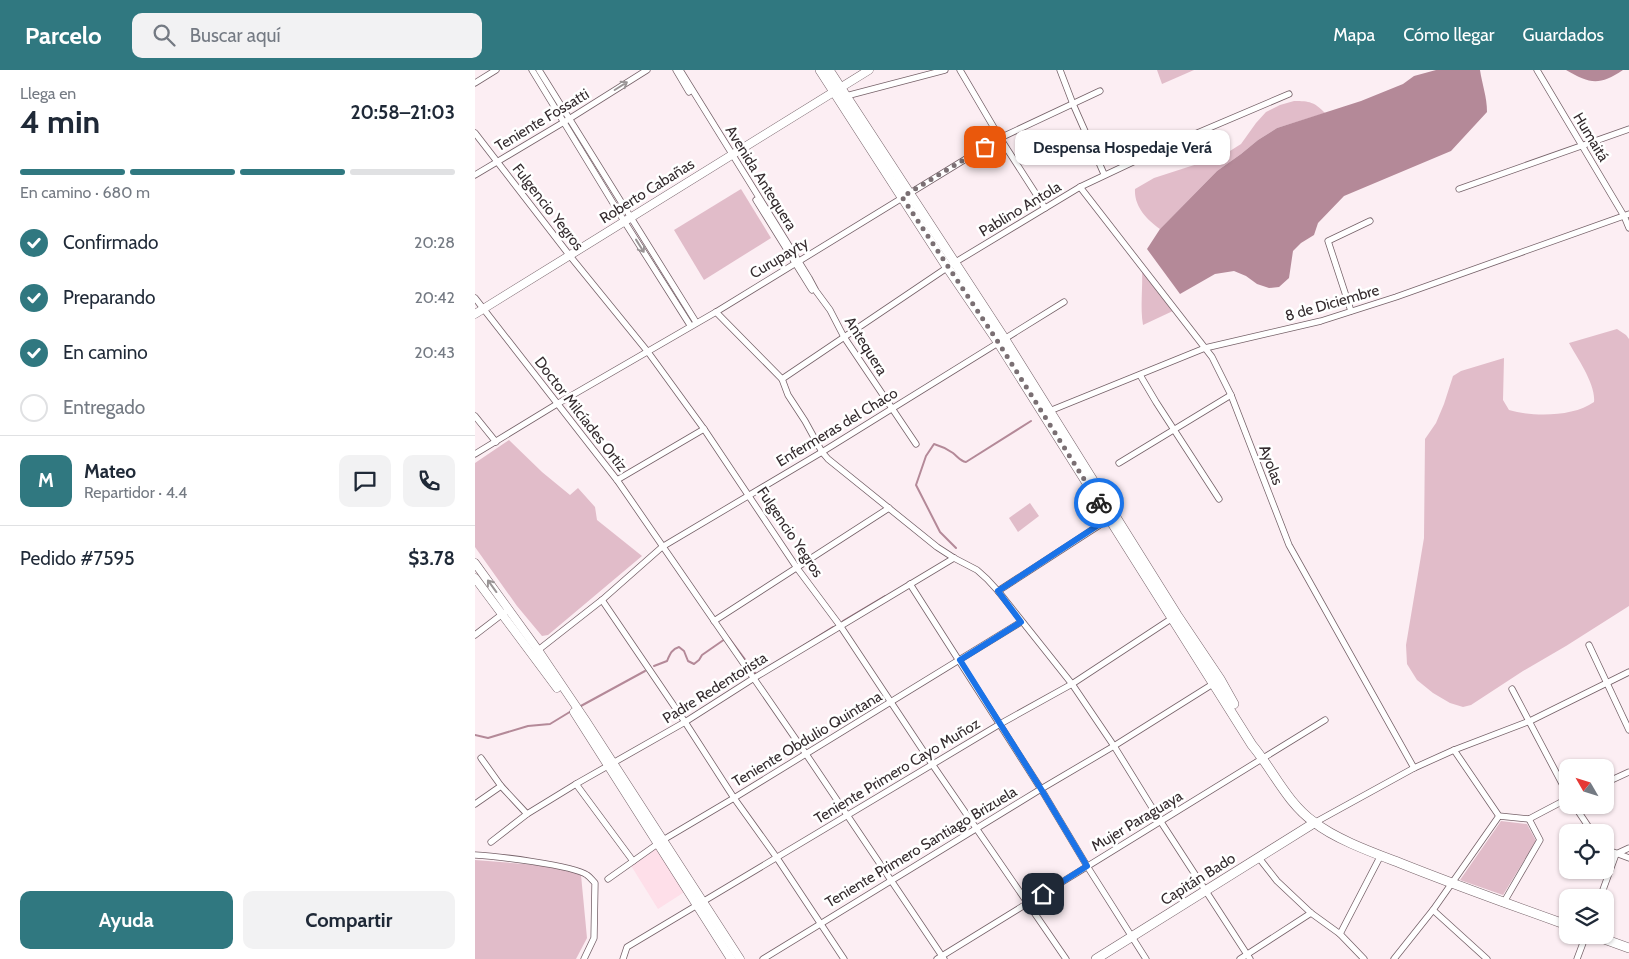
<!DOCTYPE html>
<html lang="es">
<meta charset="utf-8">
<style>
:root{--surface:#fff;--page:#f2f2f3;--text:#1f2937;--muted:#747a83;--line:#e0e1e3;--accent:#307880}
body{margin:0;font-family:Cabin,sans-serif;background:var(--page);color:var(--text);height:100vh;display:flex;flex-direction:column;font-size:19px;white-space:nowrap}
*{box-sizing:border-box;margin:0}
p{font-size:16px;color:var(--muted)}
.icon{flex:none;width:28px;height:28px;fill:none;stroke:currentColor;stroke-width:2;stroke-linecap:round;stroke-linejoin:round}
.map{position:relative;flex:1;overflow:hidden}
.panel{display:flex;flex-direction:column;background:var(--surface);width:475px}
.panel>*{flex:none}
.needle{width:32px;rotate:309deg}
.fabs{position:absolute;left:1084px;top:689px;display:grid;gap:10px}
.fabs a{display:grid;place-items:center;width:55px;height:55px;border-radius:10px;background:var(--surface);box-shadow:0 1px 4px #0004;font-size:25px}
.pin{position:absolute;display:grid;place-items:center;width:42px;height:42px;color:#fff;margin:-21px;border-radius:10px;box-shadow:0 2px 8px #0006}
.courier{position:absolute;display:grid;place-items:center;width:50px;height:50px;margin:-25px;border:4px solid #1a73e8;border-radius:50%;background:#fff;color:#222;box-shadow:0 1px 6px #0007}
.bubble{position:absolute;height:35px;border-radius:10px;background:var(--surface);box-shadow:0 1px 4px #0004;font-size:16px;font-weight:700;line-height:35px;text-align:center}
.headline em{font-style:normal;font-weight:700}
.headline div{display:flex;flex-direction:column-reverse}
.headline{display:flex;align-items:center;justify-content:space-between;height:85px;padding:0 20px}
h1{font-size:32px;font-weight:700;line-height:38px}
.bar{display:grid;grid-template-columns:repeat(4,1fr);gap:8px 5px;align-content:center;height:60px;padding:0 20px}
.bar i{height:6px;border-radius:4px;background:var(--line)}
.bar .selected{background:var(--accent)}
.bar p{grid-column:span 4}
.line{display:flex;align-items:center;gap:12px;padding:0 20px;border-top:1px solid var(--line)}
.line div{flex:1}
.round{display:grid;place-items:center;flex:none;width:52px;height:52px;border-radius:10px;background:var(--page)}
ol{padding:0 20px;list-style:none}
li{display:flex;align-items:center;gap:15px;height:55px}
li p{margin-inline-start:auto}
li .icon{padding:5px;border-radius:50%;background:var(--accent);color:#fff;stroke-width:4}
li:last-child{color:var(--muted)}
li i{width:28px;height:28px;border:2px solid var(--line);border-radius:50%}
.action{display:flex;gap:10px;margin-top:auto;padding:10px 20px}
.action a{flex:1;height:58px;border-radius:10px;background:var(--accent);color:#fff;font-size:20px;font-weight:700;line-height:58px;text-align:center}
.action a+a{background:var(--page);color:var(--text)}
header{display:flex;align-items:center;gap:30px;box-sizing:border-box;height:70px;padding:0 25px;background:var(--accent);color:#fff}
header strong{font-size:24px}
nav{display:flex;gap:28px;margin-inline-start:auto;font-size:18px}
.search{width:350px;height:45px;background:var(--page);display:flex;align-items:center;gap:12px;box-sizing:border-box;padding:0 18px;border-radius:10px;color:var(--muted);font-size:19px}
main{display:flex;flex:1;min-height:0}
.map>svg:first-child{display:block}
</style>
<header>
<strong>Parcelo</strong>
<div class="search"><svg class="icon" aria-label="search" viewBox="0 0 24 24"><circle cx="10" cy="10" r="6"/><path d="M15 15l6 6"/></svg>Buscar aquí</div>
<nav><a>Mapa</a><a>Cómo llegar</a><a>Guardados</a></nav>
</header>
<main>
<section class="panel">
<div class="headline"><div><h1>4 min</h1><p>Llega en</p></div><em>20:58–21:03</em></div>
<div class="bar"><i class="selected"></i><i class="selected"></i><i class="selected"></i><i></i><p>En camino · 680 m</p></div>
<ol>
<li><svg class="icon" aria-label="check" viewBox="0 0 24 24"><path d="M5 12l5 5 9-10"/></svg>Confirmado<p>20:28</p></li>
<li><svg class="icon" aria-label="check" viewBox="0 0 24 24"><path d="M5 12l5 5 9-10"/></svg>Preparando<p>20:42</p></li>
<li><svg class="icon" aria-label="check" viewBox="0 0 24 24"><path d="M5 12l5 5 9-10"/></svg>En camino<p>20:43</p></li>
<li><i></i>Entregado</li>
</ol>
<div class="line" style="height:90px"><b class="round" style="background:var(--accent);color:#fff">M</b><div><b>Mateo</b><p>Repartidor · 4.4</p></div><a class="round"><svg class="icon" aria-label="chat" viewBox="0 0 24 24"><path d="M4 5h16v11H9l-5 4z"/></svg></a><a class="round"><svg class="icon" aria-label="phone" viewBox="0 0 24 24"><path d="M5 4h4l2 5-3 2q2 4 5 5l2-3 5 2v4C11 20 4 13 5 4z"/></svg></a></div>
<div class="line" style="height:65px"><div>Pedido #7595</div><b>$3.78</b></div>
<div class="action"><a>Ayuda</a><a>Compartir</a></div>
</section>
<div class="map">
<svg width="1154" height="889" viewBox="0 0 1154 889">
<rect width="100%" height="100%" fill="#fceef3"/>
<path fill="#fedfe9" d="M182,776l29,45 -28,18 -28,-45z"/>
<g fill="#e1bcc9">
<path d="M682,0h37l-32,14z"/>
<path d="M819,31c16,0 20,1 31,12l-48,15 -19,12 -17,14 -24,17 -57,58c-14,-10 -26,-23 -25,-40l19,-11 68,-22 19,-12 15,-21 10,-11 14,-7z"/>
<path d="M266,119l30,49 -67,42 -30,-50z"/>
<path d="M667,199l33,41 -32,15c-3,-18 0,-37 -1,-56z"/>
<path d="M1142,259l9,6 3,4v267l-63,40 -43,25 -52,34 -8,2 -13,-4 -17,-10 -16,-13 -10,-16 -1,-19 18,-107 1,-99 11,-16 8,-19 9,-28 8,-5 43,-13 -1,42 6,10c24,7 64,7 85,-8 2,-18 -17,-44 -25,-59z"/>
<path d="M34,370l33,32 28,23 8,-7 17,19 2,13 45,36 -94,79 -6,1 -25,-30 -42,-59v-84z"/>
<path d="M555,433l9,13 -21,16 -9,-14z"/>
<path d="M1026,751l26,3 9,17 -33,54 -43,-15z"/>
<path d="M0,790l88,7 18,8 6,63 -11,21h-101z"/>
</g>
<g fill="#b48998">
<path d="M961,0h44c2,14 7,27 7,42l-36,39 -107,45 -26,27 -4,12 -13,8 -8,8 -4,27 -10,9 -10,1 -12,-4 -11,-8 -12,-5 -19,3 -35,20 -33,-45 13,-20 57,-58 24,-17 17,-14 19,-12 84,-27 42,-17 11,-8z"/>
<path d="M1091,0h57c-24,16 -33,14 -57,0z"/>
</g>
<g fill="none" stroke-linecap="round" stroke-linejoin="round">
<g stroke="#b48998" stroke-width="2">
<path d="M481,478l-16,-16 -24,-47 10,-29 8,-12c7,2 13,5 19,9 5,4 7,8 13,9l65,-41"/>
<path d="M368,551l42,-25"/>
<path d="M254,568l27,36"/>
<path d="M328,576l30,-19"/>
<path d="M179,596l13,-5c3,-7 5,-12 12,-14l5,4 4,10 6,3 5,-4 3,-5 23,-16"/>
<path d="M104,637l66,-36"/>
<path d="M0,665l13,3 40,-12 22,-2 23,-14"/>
</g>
<defs>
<g id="street">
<path d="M57,0l92,151 66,104"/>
<path d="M64,0l157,252"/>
<path d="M201,0l13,22"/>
<path d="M205,0l129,208 7,13 14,19 14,27 72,107"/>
<path d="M485,0l40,68 45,70"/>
<path d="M585,0l13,34 31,70"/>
<path d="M1062,0l87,146 5,12"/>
<path d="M0,13l21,-13"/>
<path d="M371,26l99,-26"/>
<path d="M0,63l95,123 78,96 56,77 93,139 44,59 91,137 134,195"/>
<path d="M0,105l94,-56 78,-49"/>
<path d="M605,117l132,170 19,38 58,150 125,223"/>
<path d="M984,119l170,-60"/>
<path d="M281,130l56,90"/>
<path d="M0,228l142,182 189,274 138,205"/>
<path d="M876,241l-23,-70 42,-20"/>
<path d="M241,242l66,67 6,16 17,26 17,31 6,7 109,88 17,11 23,12 10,9 11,12 74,93 42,62 47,76 89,137"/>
<path d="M665,305l16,27 63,97"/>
<path d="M307,309l172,-116 126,-76 89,-42 120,-51"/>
<path d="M572,342l158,-64 116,-27 75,-24 233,-83"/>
<path d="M0,346l21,26"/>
<path d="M0,384l82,-50 159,-92 284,-174 100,-47"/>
<path d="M644,393l112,-68"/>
<path d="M142,410l87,-51"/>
<path d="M435,514l131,205 46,77 59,93"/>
<path d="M523,521l111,-72"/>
<path d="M127,530l83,122 49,76 43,60 67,101"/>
<path d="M239,551l175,-113"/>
<path d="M0,565l30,-23"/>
<path d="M1114,575l40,85"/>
<path d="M62,581l65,-51 60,-53 160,-95 242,-150"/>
<path d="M1037,619l55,104"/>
<path d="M979,680l45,66 30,3 38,-20"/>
<path d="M6,688l20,28 26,28"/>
<path d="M1130,713l24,-11"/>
<path d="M101,714l57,77"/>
<path d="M0,734l26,-18"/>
<path d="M1099,735l18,27"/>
<path d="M839,753l100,-55 40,-18 76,-29 99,-49"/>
<path d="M16,772l36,-28 49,-30 109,-62 69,-44 200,-120"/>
<path d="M1130,779l24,9"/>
<path d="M1141,784l13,-6"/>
<path d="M0,785c19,1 98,10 112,20 3,2 5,5 8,8l-1,55 -10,21"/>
<path d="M784,788l18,23 34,32 29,21 24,25"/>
<path d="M133,809l55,-39 71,-42 287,-176"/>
<path d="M1125,828l16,-44"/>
<path d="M1029,832l36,-62 -11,-21"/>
<path d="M958,840l54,49"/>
<path d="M865,864l41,-79"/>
<path d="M148,889l4,-12 373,-223 72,-40 102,-67"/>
<path d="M288,889l278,-170 73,-43 102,-64"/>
<path d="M462,889l388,-239"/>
<path d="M765,889l71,-46"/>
<path d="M919,889l39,-49 66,-94"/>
<path d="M1102,889l9,-24"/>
</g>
<g id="secondary">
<path d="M0,244l394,-244"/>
<path d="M0,493l63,87 48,71 154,238"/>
<path d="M0,508l82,110"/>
<path d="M99,642l157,247"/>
</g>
<g id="primary">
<path d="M345,0l127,197 51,75 254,403c21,25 35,58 62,77 21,17 60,31 86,41 55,22 111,42 167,62"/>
<path d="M354,0l175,268 173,277 43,64 14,25"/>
<path d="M1118,865l36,13"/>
<path d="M621,889l218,-136"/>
</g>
</defs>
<use href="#street" stroke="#756168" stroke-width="7"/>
<use href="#secondary" stroke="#756168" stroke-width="9"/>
<use href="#primary" stroke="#756168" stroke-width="10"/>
<use href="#street" stroke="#fff" stroke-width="5.5"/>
<use href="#secondary" stroke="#fff" stroke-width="8"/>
<use href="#primary" stroke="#fff" stroke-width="9"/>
</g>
<defs><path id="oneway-shaft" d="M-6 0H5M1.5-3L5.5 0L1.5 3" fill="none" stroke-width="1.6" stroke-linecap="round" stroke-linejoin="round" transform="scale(1.25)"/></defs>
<g stroke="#9a9596">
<use href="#oneway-shaft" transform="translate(146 16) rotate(-32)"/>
<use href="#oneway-shaft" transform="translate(165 176) rotate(58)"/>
<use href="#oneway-shaft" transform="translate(17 516) rotate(-126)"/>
</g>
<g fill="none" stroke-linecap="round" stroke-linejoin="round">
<path stroke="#7a6f73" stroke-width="5" stroke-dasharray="0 9" d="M510,77l-83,50 96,145 101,161"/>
<path stroke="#1a73e8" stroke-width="6" d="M568,824l44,-28 -46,-77 -81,-129 61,-38 -23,-31 111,-73 -10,-15"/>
</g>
<g text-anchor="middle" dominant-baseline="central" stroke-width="5" stroke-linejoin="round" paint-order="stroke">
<g font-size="15" fill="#342b2e" stroke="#fff">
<text transform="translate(67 50) rotate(-31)">Teniente Fossatti</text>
<text transform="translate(1116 67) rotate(59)">Humaitá</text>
<text transform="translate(286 108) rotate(58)">Avenida Antequera</text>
<text transform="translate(172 121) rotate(-32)">Roberto Cabañas</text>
<text transform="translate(73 137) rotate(52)">Fulgencio Yegros</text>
<text transform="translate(545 139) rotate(-31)">Pablino Antola</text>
<text transform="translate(304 188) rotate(-31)">Curupayty</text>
<text transform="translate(857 233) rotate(-16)">8 de Diciembre</text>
<text transform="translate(391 276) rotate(58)">Antequera</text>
<text transform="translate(106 344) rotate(52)">Doctor Milcíades Ortiz</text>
<text transform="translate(362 357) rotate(-31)">Enfermeras del Chaco</text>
<text transform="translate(796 395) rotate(69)">Ayolas</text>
<text transform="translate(315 462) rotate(56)">Fulgencio Yegros</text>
<text transform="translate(240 618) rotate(-32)">Padre Redentorista</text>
<text transform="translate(332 669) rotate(-31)">Teniente Obdulio Quintana</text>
<text transform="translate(422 701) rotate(-31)">Teniente Primero Cayo Muñoz</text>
<text transform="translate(662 751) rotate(-31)">Mujer Paraguaya</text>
<text transform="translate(446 777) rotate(-31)">Teniente Primero Santiago Brizuela</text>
<text transform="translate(723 809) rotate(-32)">Capitán Bado</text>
</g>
</g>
</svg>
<div class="fabs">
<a><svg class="needle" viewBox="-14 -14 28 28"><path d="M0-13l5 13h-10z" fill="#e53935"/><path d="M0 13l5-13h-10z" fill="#747a83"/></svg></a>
<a><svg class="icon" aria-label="locate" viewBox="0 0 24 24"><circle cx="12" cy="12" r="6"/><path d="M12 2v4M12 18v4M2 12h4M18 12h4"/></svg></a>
<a><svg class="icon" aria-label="layers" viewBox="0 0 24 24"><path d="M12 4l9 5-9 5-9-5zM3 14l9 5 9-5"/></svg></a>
</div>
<div class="pin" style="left:510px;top:77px;background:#ea580c"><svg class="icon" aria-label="bag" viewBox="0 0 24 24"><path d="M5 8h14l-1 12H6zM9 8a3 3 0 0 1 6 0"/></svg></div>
<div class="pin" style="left:568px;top:824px;background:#1f2937"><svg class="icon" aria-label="home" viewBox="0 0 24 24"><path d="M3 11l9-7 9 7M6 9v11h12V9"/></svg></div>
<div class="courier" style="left:624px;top:433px"><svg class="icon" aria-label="bike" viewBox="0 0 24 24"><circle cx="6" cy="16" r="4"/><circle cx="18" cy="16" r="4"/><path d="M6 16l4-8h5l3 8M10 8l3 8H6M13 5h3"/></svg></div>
<div class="bubble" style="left:540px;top:60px;width:215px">Despensa Hospedaje Verá</div>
</div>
</main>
